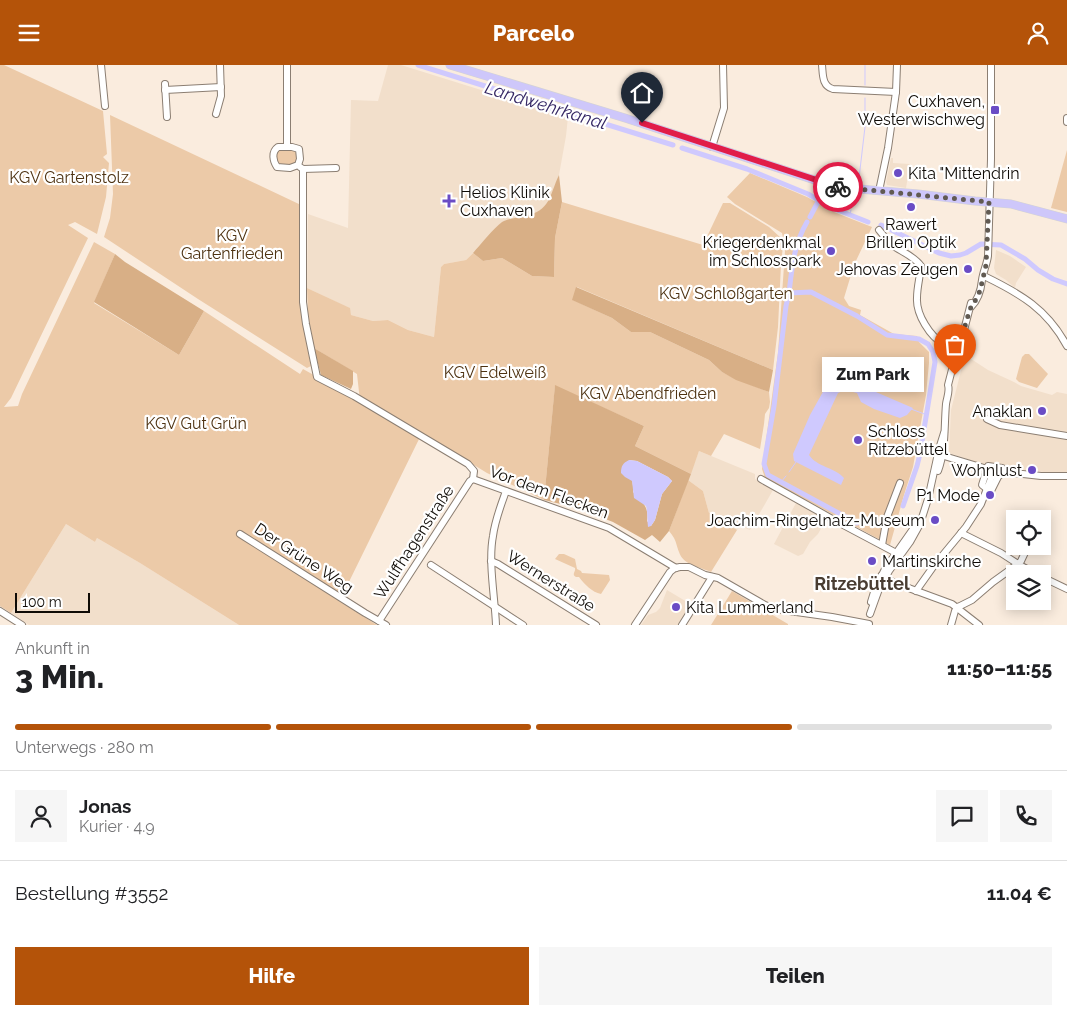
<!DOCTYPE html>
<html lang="de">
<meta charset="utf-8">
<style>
:root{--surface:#fff;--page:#f6f6f6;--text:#202124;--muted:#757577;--line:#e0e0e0;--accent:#b45309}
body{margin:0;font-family:Raleway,sans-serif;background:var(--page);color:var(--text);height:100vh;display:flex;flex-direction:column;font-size:19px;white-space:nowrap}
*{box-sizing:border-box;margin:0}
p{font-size:16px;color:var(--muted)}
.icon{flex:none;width:28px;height:28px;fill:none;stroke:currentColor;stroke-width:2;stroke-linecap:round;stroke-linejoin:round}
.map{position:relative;height:560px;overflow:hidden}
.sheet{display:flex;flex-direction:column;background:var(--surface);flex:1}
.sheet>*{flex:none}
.controls{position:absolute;left:1006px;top:445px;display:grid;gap:10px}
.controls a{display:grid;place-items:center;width:45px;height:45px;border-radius:0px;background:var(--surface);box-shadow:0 2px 12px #0003;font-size:25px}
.scale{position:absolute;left:15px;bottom:12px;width:75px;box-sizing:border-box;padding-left:5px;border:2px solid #0f0b06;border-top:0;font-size:14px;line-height:18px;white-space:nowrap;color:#0f0b06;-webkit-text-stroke:4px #fff;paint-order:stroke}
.pin{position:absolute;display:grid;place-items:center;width:42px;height:42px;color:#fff;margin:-51px -21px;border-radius:50% 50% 50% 0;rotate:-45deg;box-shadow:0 0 5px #0007}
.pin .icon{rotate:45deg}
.courier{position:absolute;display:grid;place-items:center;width:50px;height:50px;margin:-25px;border:4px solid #e11d48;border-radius:50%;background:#fff;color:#222;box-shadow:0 1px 6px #0007}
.bubble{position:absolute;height:35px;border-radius:0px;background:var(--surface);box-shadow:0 2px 12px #0003;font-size:16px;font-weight:800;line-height:35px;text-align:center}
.head em{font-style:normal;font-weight:800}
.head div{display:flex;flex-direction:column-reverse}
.head{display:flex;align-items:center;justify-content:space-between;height:85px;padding:0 15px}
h1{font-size:32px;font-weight:800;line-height:38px}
.bar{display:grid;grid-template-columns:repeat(4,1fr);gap:8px 5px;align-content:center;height:60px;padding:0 15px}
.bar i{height:6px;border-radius:4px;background:var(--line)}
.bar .active{background:var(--accent)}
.bar p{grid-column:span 4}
.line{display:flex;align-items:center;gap:12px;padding:0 15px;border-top:1px solid var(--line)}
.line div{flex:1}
.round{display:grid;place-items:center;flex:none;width:52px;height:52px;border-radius:0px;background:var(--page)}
.button{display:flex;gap:10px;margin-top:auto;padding:10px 15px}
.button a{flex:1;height:58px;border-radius:0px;background:var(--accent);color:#fff;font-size:20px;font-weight:800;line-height:58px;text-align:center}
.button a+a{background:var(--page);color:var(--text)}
header{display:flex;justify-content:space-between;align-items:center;height:65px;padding:0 15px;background:var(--accent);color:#fff;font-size:22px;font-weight:800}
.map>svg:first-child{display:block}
</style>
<header><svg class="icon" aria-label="menu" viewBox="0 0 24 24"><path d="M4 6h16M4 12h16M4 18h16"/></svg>Parcelo<svg class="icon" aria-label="person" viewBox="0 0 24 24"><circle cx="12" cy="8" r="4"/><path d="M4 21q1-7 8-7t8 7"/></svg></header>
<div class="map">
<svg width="1067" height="560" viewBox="0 0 1067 560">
<rect width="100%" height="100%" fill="#faecde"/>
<g fill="#f2dfcb">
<path d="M388,0h13l167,52 -2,19 -7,39 -8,23 -4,6 -9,9 -24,5 -12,4 -36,38 -22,4 -3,3 -7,70 -26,-7 -20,-10 -15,1 -22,-6 -2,-7 -42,-20 1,-74 40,14 3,-128 27,1z"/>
<path d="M891,93h2v5l17,1 -4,24 -19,-3 -1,-3z"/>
<path d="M996,185l14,6 16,11 -10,16 -1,5 -9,-8 -10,-6 -2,-6z"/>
<path d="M965,290l23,15 26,12 7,4 31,9 5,-3 10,2v78l-21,2 -2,-2 -9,-1v1l-10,-1 -2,-2 -32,-2 -42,-14 2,-43z"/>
<path d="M699,386l56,23v5l18,11 -23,40 -10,-4 -3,4 -28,-17 -6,-22 -15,-11z"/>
<path d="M796,438l30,16 -8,15 -8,8 -7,12 -5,2 -24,-12z"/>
<path d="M66,459l29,18 2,-4 43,25 99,62h-210l-18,-12z"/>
<path d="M667,525l25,15 -13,20h-38l7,-10 8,-3 4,-4z"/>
</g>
<g fill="#eccaa8">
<path d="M0,0h4l99,46 4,43 -4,3 6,6 -3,34 -9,37 -22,-12 -7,3 20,13 -77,160 -7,9 14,-1 4,-12 72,-152 21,12 -21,49 85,52 25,-44 96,63 3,-5 57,32 -3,-27 -43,-26 -6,-34 -1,-26 43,20 1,7 22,6 15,-1 20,10 26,7 7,-70 3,-3 22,-4 7,-7 10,8 19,-3 30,18 22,1 1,-39 7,-36 141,43 20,-42h7l39,24 12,11 2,8 -2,18 -3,63 -5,43 -196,-83 -4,13 39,18 19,14h19l59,28 13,12 14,7 33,13 1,10 -1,6 -4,6 -1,10 -4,25 -36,-15 -13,22 -12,-5 -8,23 -56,-28 9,-20 -89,-40 -11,114 -57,-27 -65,-40 -79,161 -4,7 38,24h-138l-99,-62 -43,-25 -2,4 -29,-18 -55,89 -11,-7z"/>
<path d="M110,50l191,90c-1,54 -2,108 10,161l-4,2 -109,-69 -94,-62 6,-19 3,-24z"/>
<path d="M280,84l14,1c4,4 4,9 1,14l-16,1 -2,-2v-11z"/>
<path d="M1067,85v62l-16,-4z"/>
<path d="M750,108l57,24 27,15 38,15 -18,38 -10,33 5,8 12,4 -1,5 34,19 23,2 2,6 10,10v11l-3,32 -13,72 -9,28 -14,50 -125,-67 -3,-9 16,-116 7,-102 -1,-9 -2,-9 -47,-29 -8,-7z"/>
<path d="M1025,289h4l19,20 -11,14 -18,-6 -3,-3 6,-22z"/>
<path d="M688,415l15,11 6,22 28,17 -26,42c-11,-5 -28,-7 -32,-20 -4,-11 -2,-11 -10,-21z"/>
<path d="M559,489h5l11,5 2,10 4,2 1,2 27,2 1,5 -9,14c-9,-2 -16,-9 -22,-17h-3c-5,-3 0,-5 -1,-9l-20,-9z"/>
<path d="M732,526l56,33v1h-77z"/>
</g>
<g fill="#d8af86" fill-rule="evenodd">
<path d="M559,110l3,27 -7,36 -1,39 -22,-1 -30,-18 -19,3 -10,-8c7,-8 21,-25 29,-31 7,-4 15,-4 22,-6 27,-5 25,-20 35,-41z"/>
<path d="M115,189l10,8 79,49 -25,44 -85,-53z"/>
<path d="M576,222l197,83 -4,22 -33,-12 -14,-8 -13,-12 -59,-28h-19l-19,-14 -40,-18z"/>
<path d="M314,283l39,23v13l-2,5 -30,-14z"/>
<path d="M555,320l89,41 -9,20 56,28 -22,57 -9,11 -8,-7 -7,5 -32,-18 -36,-14 -33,-8zM629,395l8,1 31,16 4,4 -10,13 -7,26 -4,6 -4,-5c2,-16 -5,-18 -14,-29v-6z"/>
</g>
<g fill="#cfc9fe">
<path d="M837,312l11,3 65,28 -6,7 -7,3 -26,-9 -13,-7 -4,-9 -12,-3 -7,3 -29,62c8,12 25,12 35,23l-3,7 -47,-24 -1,-7 17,-39 19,-34z"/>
<path d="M629,395l8,1 31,16 4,4 -10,13 -7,26 -4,6 -3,1c-1,-7 0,-14 -2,-21l-12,-8 -2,-17 -7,-4 -4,-4c0,-7 2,-10 8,-13z"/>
</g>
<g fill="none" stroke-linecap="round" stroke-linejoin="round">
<g stroke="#cfc9fe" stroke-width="1">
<path d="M865,20v-20"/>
<path d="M859,113l6,-51v-29"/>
<path d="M850,150l1,-5"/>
<path d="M911,344l16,6"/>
<path d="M789,407l7,-10"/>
<path d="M781,417l5,-6"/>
</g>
<g stroke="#cfc9fe" stroke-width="5">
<path d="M418,0l83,26 39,15 49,13 84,26"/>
<path d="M682,83l65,21 61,25 22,13 38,15"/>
<path d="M810,152l9,-17"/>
<path d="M807,157c-13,22 -15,45 -18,71l22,-1 46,24 30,19 32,4 9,5 5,8 2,10 -15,92 -3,12 -14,40"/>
<path d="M881,160l58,28 12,3 9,-1 6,-2 15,-9 20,1 24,14 13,11 15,9 14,5"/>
<path d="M789,228l-3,13 -12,100 -10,58 4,11 89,48"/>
</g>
<defs>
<g id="minor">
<path d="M101,0l4,41"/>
<path d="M287,0v82"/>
<path d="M822,0c1,10 0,21 11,24l63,3"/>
<path d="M165,19l2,33"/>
<path d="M165,25l56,-3"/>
<path d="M216,49l5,-18 -1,-31"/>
<path d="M1067,53v4"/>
<path d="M278,82h14l7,2 1,10 -2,6 -8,3 -13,-1c-4,-6 -6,-15 1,-20z"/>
<path d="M712,82l12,-39 -1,-43"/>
<path d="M300,102l3,2 33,-1"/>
<path d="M303,104v133l3,22 11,53 37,19 114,68 6,7 -1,8"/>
<path d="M879,126l9,-43 8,-56 1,-27"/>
<path d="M879,165c4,5 8,10 13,15 10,7 22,11 29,21 -1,11 -4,21 -4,32 -1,16 13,39 27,46 4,3 10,4 15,5"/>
<path d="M984,211c37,18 63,33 83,70"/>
<path d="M971,242c7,-7 10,-17 11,-27 1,-8 5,-16 6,-24l3,-97v-94"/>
<path d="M960,286l2,-13 9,-35"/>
<path d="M987,354l13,6 67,11"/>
<path d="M944,391l50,15 47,5h26"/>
<path d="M988,401l14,2 -1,6 -3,3 -7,14 -4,-2 -5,-4z"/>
<path d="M938,406c8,-22 6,-44 8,-67 1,-7 4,-13 2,-19l9,-35 2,-1"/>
<path d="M473,414l136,49 67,40"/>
<path d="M761,414l73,41 66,35"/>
<path d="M961,468l40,20 17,11 18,10"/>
<path d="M240,469l125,79 21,12"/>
<path d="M882,480l5,-28 13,-34"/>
<path d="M491,496l7,3 98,61"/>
<path d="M431,500l92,60"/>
<path d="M881,511l14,7 57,21 27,21"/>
<path d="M1042,512l25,12"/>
<path d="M916,526l17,-24 33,-40 15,-23 13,-33"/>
<path d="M871,537l4,-13 10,-20 33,-47"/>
<path d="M958,542l14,-7 21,-18 25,-18 3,-3 7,-15"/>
<path d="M0,546l22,14"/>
<path d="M870,549l9,-25 10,-18 21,-29 10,-18 8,-25 11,-50 5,-16"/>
<path d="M379,556l91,-140 3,-2"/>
<path d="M496,560c-1,-27 -8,-63 -3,-89 2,-16 8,-31 13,-45"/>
<path d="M635,560l35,-53 5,-4 5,-1h9l16,8 13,3 47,27 10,4 57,8 37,7"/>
<path d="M682,560l30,-48"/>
<path d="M951,560l4,-14 3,-4"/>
</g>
<path id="major" d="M450,0l175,53 211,69 82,7 57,7 36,3 56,15"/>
</defs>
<use href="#minor" stroke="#8b7e72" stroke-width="8"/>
<use href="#major" stroke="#d4d3d2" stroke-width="9"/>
<use href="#minor" stroke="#fff" stroke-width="6"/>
<use href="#major" stroke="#cec7fa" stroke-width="8"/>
</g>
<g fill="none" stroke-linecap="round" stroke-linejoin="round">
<path stroke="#615a52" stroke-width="5" stroke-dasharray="0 9" d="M838,122l151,15 -3,63 -6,26 -6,12 -3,4 -5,15 -4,16 -3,11 1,4 -5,22"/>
<path stroke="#e11d48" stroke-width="6" d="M642,58l196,64"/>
</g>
<g fill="#6a4cc5" stroke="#fff" stroke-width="2">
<rect x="990" y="40" width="10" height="10" rx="2.5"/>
<circle cx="898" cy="108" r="5"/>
<path d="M446.5 128.5h5v5h5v5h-5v5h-5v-5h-5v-5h5z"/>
<circle cx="911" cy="142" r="5"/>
<circle cx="831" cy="186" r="5"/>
<circle cx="968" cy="204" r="5"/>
<circle cx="1042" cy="346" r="5"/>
<circle cx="858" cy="375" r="5"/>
<circle cx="1032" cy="405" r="5"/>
<circle cx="990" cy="430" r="5"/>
<circle cx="935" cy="455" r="5"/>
<circle cx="872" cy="496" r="5"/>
<circle cx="676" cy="542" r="5"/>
</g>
<g text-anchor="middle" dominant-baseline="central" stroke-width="4.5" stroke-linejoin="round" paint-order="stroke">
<g font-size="16" fill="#0f0b06" stroke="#fff" text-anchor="end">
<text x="985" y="36">Cuxhaven,<tspan x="985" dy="18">Westerwischweg</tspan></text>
<text x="908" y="108" text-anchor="start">Kita "Mittendrin</text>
<text x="460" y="127" text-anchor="start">Helios Klinik<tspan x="460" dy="18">Cuxhaven</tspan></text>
<text x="911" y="159" text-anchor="middle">Rawert<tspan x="911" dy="18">Brillen Optik</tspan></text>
<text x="821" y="177">Kriegerdenkmal<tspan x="821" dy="18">im Schlosspark</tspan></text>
<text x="958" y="204">Jehovas Zeugen</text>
<text x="1032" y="346">Anaklan</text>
<text x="868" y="366" text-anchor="start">Schloss<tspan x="868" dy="18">Ritzebüttel</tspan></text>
<text x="1022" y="405">Wohnlust</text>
<text x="980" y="430">P1 Mode</text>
<text x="925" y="455">Joachim-Ringelnatz-Museum</text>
<text x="882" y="496" text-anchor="start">Martinskirche</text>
<text x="686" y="542" text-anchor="start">Kita Lummerland</text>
</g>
<g font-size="16" fill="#4e3211" stroke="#fff">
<text x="69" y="112">KGV Gartenstolz</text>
<text x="232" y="170">KGV<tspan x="232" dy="18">Gartenfrieden</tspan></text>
<text x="726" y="228">KGV Schloßgarten</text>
<text x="495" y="307">KGV Edelweiß</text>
<text x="648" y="328">KGV Abendfrieden</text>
<text x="196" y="358">KGV Gut Grün</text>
</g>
<g font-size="16" fill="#0f0b06" stroke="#fff">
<text transform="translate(549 427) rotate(20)">Vor dem Flecken</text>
<text transform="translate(414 477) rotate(-57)">Wulffhagenstraße</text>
<text transform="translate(304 493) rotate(33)">Der Grüne Weg</text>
<text transform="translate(551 516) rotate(32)">Wernerstraße</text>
</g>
<g font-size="18" font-style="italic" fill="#352764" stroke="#fff">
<text transform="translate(546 40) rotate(17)">Landwehrkanal</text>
</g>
<g font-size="18" font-weight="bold" fill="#493d32" stroke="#fff">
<text x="862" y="518">Ritzebüttel</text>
</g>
</g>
</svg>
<div class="controls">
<a><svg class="icon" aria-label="locate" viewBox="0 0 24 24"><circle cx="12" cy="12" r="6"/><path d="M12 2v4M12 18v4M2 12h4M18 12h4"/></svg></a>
<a><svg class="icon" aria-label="layers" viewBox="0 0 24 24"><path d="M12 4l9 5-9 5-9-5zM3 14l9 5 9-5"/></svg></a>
</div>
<div class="scale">100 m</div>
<div class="pin" style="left:955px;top:310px;background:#ea580c"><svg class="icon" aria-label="bag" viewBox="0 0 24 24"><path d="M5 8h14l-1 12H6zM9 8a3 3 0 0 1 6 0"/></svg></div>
<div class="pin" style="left:642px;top:58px;background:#1f2937"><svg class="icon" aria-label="home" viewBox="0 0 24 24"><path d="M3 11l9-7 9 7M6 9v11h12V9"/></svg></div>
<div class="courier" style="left:838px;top:122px"><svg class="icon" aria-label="bike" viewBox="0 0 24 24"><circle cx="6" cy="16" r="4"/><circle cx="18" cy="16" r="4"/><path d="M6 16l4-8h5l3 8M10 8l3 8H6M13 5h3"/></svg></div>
<div class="bubble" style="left:822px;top:292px;width:102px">Zum Park</div>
</div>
<section class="sheet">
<div class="head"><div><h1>3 Min.</h1><p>Ankunft in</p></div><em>11:50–11:55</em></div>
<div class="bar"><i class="active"></i><i class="active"></i><i class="active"></i><i></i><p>Unterwegs · 280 m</p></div>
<div class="line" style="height:90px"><a class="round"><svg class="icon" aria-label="person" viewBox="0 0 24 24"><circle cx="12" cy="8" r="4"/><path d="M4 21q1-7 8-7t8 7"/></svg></a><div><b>Jonas</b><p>Kurier · 4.9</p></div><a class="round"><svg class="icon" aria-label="chat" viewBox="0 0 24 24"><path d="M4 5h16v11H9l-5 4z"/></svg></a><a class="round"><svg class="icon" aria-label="phone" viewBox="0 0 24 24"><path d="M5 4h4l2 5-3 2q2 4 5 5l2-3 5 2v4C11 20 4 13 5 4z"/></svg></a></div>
<div class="line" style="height:65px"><div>Bestellung #3552</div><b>11.04 €</b></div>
<div class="button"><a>Hilfe</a><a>Teilen</a></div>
</section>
